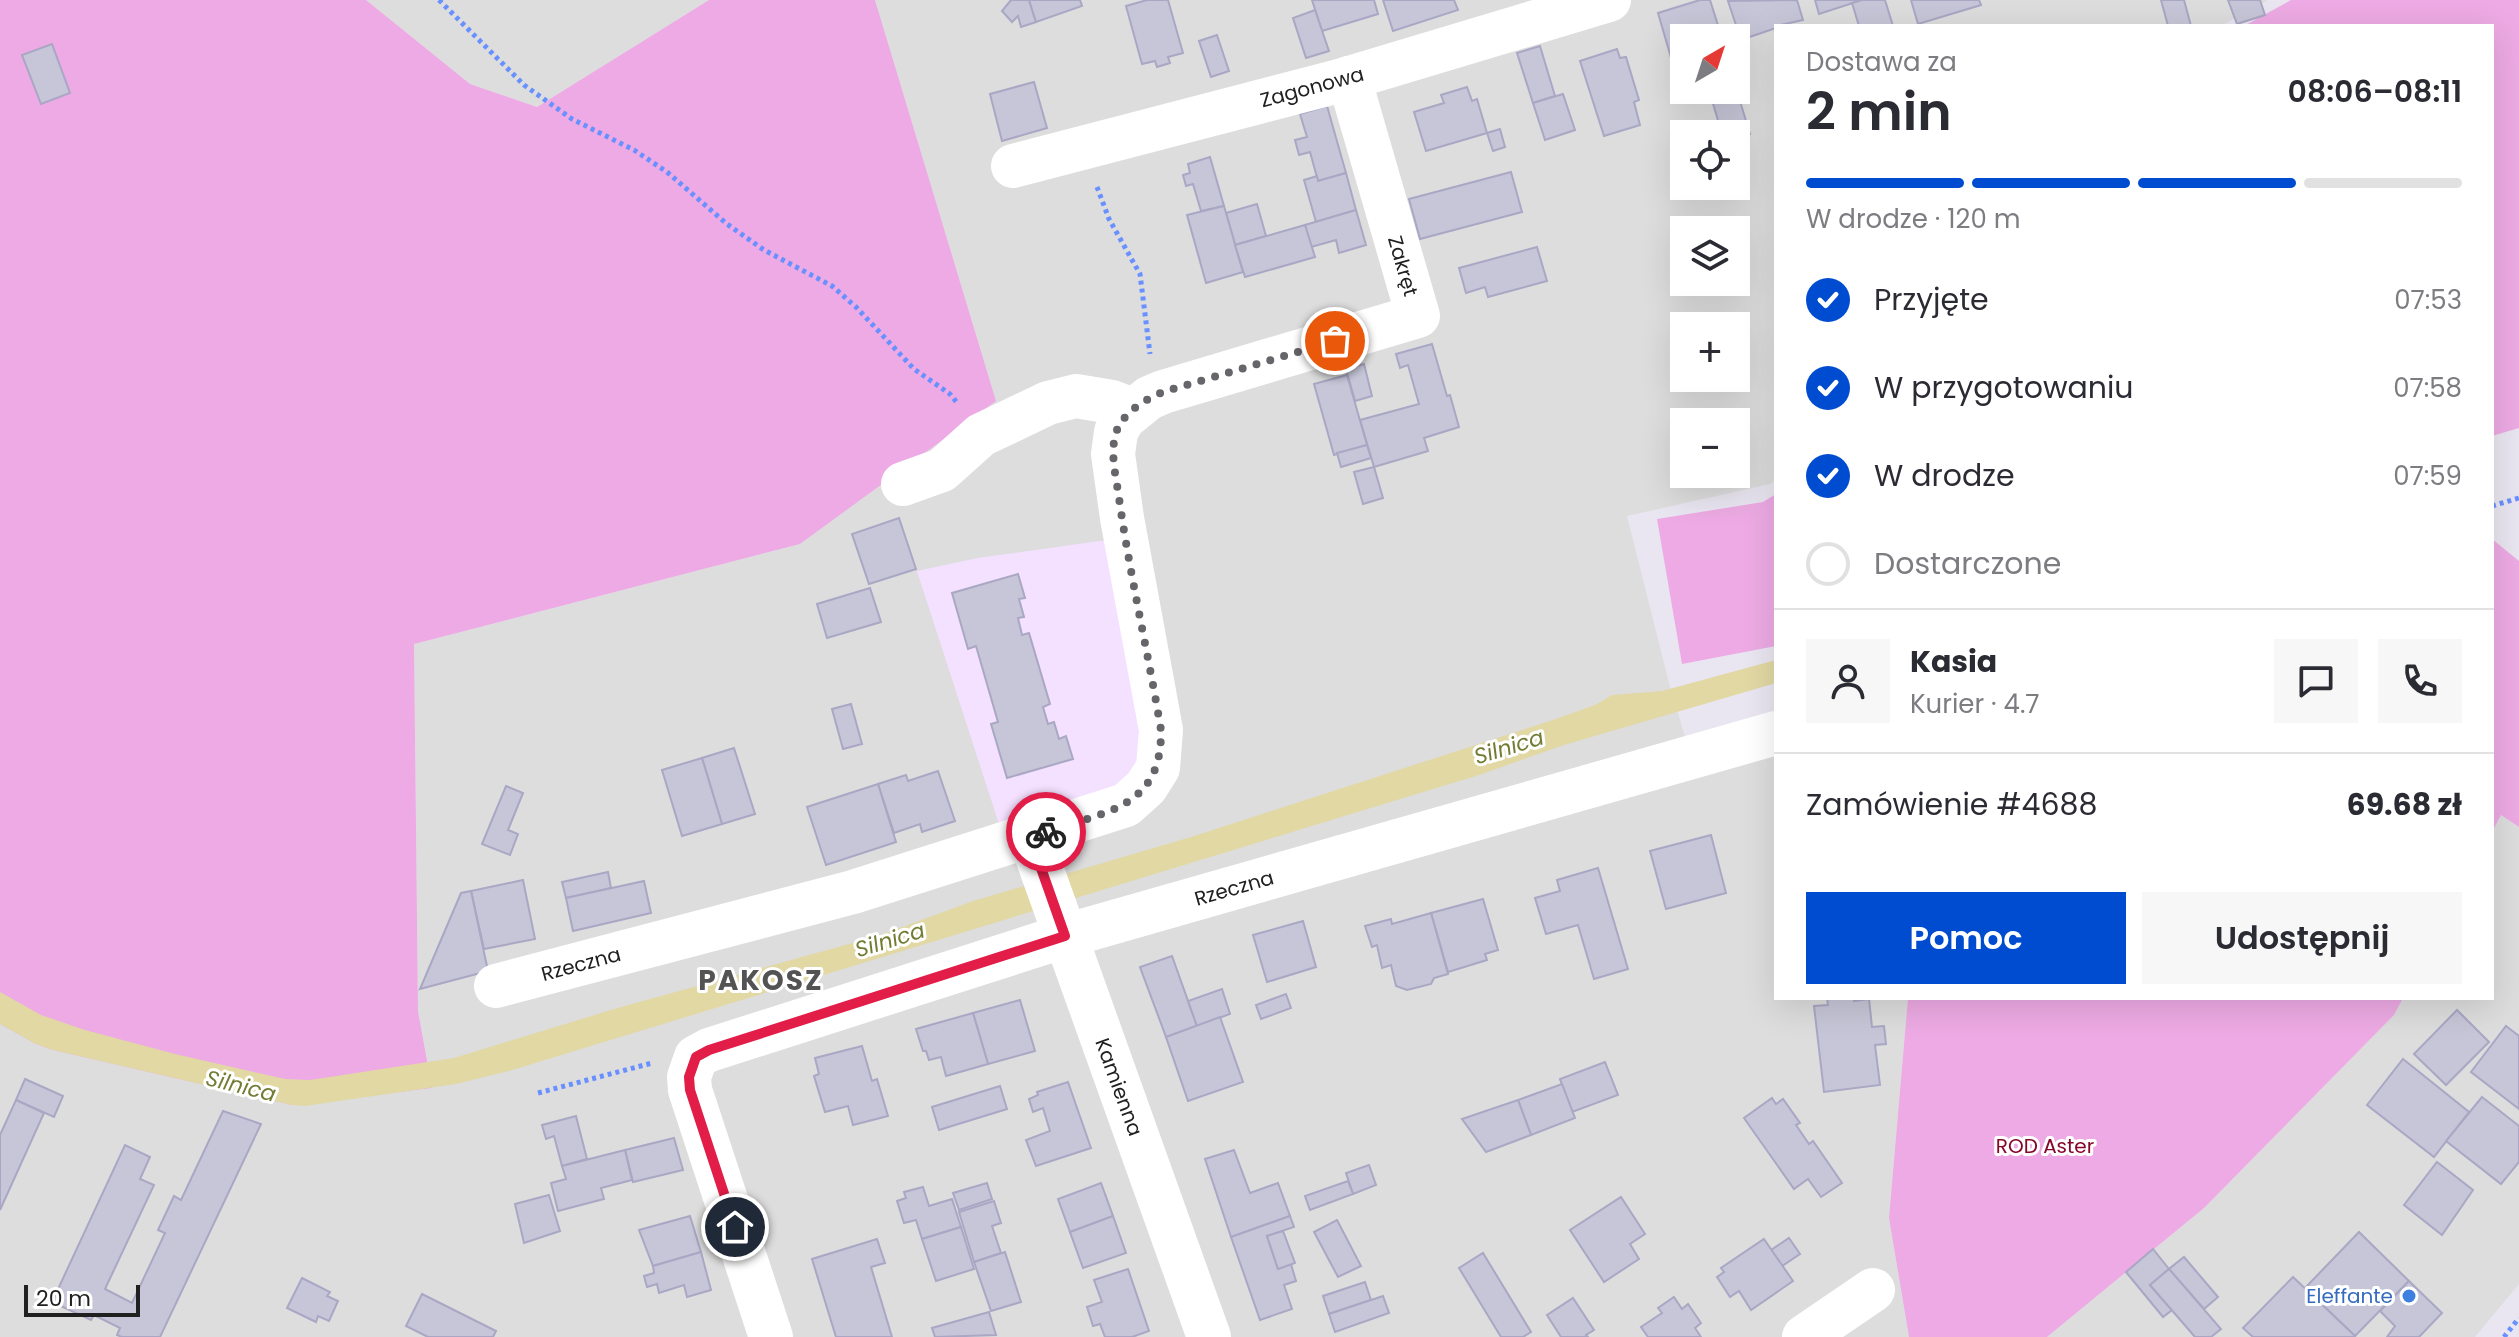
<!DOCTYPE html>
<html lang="pl">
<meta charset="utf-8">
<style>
:root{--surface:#fff;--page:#f7f7f7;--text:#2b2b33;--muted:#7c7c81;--line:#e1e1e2;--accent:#004cd0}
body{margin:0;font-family:Poppins,sans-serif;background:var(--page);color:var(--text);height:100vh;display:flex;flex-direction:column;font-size:30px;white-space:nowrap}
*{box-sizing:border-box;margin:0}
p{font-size:26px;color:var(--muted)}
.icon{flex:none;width:44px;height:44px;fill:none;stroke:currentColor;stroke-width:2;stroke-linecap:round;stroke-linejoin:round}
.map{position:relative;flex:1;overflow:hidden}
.sheet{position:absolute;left:1774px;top:24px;width:720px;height:976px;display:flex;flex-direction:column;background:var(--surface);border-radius:0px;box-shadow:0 8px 32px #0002}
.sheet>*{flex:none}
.needle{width:52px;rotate:39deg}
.tools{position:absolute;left:1670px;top:24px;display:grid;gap:16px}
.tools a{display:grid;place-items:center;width:80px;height:80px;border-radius:0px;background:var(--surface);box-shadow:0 8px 32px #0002;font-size:40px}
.scale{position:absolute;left:24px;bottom:20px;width:116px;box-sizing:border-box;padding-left:8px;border:4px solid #202020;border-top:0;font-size:22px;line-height:28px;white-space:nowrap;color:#202020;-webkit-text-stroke:6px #fff;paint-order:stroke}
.pin{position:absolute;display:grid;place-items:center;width:68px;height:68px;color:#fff;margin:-34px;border:4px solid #fff;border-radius:50%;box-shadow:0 2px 8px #0007}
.courier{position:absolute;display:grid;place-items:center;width:80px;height:80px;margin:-40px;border:6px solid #e11d48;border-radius:50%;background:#fff;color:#222;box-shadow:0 2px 10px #0007}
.summary em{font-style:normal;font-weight:600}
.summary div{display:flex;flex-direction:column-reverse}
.summary{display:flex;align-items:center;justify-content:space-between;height:136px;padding:0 32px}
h1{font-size:52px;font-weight:600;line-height:60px}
.bar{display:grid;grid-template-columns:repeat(4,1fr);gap:12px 8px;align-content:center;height:96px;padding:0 32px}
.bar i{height:10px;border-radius:6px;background:var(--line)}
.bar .on{background:var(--accent)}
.bar p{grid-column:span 4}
.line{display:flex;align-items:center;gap:20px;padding:0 32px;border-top:2px solid var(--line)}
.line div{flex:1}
.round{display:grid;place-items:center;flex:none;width:84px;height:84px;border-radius:0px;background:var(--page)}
ol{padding:0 32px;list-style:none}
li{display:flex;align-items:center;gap:24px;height:88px}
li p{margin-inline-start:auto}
li .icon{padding:8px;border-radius:50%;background:var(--accent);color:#fff;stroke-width:4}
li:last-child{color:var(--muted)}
li i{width:44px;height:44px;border:4px solid var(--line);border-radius:50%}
.button{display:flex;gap:16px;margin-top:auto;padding:16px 32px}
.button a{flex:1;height:92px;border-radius:0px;background:var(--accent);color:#fff;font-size:32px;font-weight:600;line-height:92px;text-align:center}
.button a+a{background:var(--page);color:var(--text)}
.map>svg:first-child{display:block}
</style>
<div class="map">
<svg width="2519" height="1337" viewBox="0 0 2519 1337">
<rect width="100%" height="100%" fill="#e9e6f1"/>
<g fill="#ddddde" fill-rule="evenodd">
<path d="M366,0h343l-172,107 -67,-23z"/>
<path d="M875,0h1393l-47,26h-445v454l-6,4 -143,32 42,167 28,94 79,-27v248h132l-19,220 20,119h-1909v-313l36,20 17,6 239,55 140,-17 -14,-77 -4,-367 386,-100 196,-143zM1684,38h52v52h-52zM1684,134h52v52h-52zM1684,230h52v52h-52zM1684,326h52v52h-52zM1684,422h52v52h-52z"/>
<path d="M2501,815l18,12v457l-44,53h-428l157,-129 190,-193 9,-17h89v-166z"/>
</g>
<path fill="#f4e1ff" d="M1107,540l38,221 -21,26 -124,40 -83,-256 61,-13z"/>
<g fill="#edaae4">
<path d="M0,0h366l104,84 67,23 172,-107h166l121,401 -196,143 -386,100 4,367 14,77 -140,17 -239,-55 -17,-6 -36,-20z"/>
<path d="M2291,0h228v428l-27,8v-410h-248z"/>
<path d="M1776,494v152l-94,18 -25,-145 106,-17z"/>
<path d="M2492,539l27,22v266l-18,-12 -9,17z"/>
<path d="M1908,998h495l-9,17 -190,193 -157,129h-138l-20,-119z"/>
</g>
<path fill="#e1d8a4" d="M1776,660v23l-212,62 -85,30 -970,296 -53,13 -151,22 -13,-1 -239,-55 -17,-6 -36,-20v-32l41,23 44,15 90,24 110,25 25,1 144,-22 160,-49 264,-73 95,-35 218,-64 362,-117 42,-15 17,-10 50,-4z"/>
<g fill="#c7c6d8" stroke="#a9a7c4" stroke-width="2">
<path d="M1011,0h18l7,22 -15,5 -3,-11 -6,6 -10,-11z"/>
<path d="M1029,0h51l2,6 -46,16z"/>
<path d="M1147,0h21l15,53 -15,4 2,6 -13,4 -2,-6 -13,3 -16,-58z"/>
<path d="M1312,0h62l4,14 -56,17z"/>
<path d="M1383,0h71l4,10 -65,21z"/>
<path d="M1700,0h10l12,38h-38v20l-12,3 -14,-48z"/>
<path d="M1797,0l6,20 -27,6v2l-35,12 -13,-39z"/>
<path d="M1815,0h47l-43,14z"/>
<path d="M1862,0h23l8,26h-34l-7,-23z"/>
<path d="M1911,0h68l2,5 -63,19z"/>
<path d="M2161,0h23l7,26h-23z"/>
<path d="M2228,0h32l5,15 -28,9z"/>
<path d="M1315,10l14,41 -23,7 -13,-40z"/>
<path d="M1217,35l12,36 -18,6 -12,-36z"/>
<path d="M52,44l18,49 -29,11 -19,-49z"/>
<path d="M1540,46l15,50 -22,7 -16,-50z"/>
<path d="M1617,49l3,9 6,-1 13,43 -5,2 6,23 -36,11 -24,-75z"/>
<path d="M1034,82l13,46 -45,13 -12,-47z"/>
<path d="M1467,87l5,14 5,-2 10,34 -61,18 -12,-39 30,-9 -3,-8z"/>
<path d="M1736,88l14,46 -14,4v-4h-14l-13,-44z"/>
<path d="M1563,94l12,36 -30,10 -12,-37z"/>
<path d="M1327,106l19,67 -28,8 -8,-29 -11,3 -4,-15 12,-3 -7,-23z"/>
<path d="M1500,129l5,18 -12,4 -6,-18z"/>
<path d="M1210,157l14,49 -23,5 -8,-27 -7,2 -3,-11 7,-2 -2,-9z"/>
<path d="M1511,172l11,40 -102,27 -11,-40z"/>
<path d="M1346,173l10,37 -40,12 -12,-42 13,-4 1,5z"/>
<path d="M1257,204l9,32 -31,9 -9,-32z"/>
<path d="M1224,206l19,66 -37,11 -19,-68z"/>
<path d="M1356,210l10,35 -27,8 -3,-13 -25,7 -6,-22z"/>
<path d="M1305,225l10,32 -70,20 -10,-32z"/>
<path d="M1537,247l10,34 -59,16 -3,-10 -19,6 -7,-25z"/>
<path d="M1432,344l15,52 3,-1 9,32 -35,11 4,13 -54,16 -14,-47 59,-16 -11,-39 -8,3 -4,-14z"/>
<path d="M1364,364l8,32 -17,5 -9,-32z"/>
<path d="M1347,375l20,70 -33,10 -20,-71z"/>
<path d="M1367,445l4,13 -30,9 -4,-14z"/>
<path d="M1374,467l9,31 -20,6 -9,-32z"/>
<path d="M899,518l17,51 -47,15 -17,-50z"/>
<path d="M1018,574l7,24 -6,1 5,18 -6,1 4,17 7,-2 21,71 -7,3 5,17 6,-2 5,17 7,-3 7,23 -66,19 -16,-54 7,-2 -22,-76 -8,3 -16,-56z"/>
<path d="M870,588l11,34 -54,16 -10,-34z"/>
<path d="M851,704l11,40 -19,5 -11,-40z"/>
<path d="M734,748l21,66 -33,10 -20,-66z"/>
<path d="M702,758l20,66 -40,12 -20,-66z"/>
<path d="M938,771l17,50 -33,11 -2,-8 -26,9 -16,-49 28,-9 2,6z"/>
<path d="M878,784l18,58 -70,23 -19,-58z"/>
<path d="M506,786l17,7 -15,37 10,4 -8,21 -28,-11z"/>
<path d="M1711,835l15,58 -60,16 -16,-58z"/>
<path d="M1598,868l30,101 -34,10 -16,-54 -32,9 -11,-36 25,-7 -3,-11z"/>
<path d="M608,872l3,16 -45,10 -4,-16z"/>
<path d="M523,880l12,59 -51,10 -13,-58z"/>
<path d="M644,881l7,32 -78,18 -7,-33z"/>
<path d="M471,891l17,80 -68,18 41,-96z"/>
<path d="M1483,899l15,51 -13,4 2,6 -39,12 -17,-59z"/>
<path d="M1431,913l17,61 -14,4 -3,6 -24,6 -11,-4 -5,-21 -9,3 -5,-23 -5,2 -7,-21 26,-7 1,5z"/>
<path d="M1303,921l13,46 -49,15 -14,-47z"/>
<path d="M1172,956l25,70 -31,11 -26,-70z"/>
<path d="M1222,989l8,25 -33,12 -9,-25z"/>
<path d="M1286,994l5,14 -30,11 -5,-14z"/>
<path d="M1827,998h27v3l15,-2 3,28 12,-1 2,18 -11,1 5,40 -56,7 -10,-86 14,-1z"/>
<path d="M1020,1000l15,51 -47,13 -15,-51z"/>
<path d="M2457,1010l32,32 -43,43 -32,-31z"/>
<path d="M973,1013l15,51 -42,12 -5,-19 -12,3 -3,-9h-3l-7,-22z"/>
<path d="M1220,1017l23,65 -55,19 -22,-64z"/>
<path d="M2506,1026l13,10v73l-48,-37z"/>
<path d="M862,1046l10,35 5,-2 11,37 -35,9 -5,-19 -23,6 -11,-36 5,-2 -4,-16z"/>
<path d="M2403,1059l66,53 -35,45 -67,-52z"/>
<path d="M1605,1062l13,33 -46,17 -12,-33z"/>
<path d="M25,1079l38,17 -9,21 -38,-17z"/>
<path d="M1068,1082l23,66 -55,18 -10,-26 24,-9 -7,-23 -10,4 -4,-13 9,-4 -1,-3z"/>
<path d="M1562,1084l13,34 -44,17 -13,-35z"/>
<path d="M1000,1086l7,23 -68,21 -7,-23z"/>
<path d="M2482,1097l37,29v36l-18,22 -55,-43z"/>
<path d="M1772,1098l4,6 7,-5 17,24 -4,2 13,19 4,-3 29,42 -21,14 -13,-18 -14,10 -50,-71z"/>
<path d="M16,1100l28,13 -44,97v-75z"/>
<path d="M1518,1100l13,35 -45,17 -24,-33z"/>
<path d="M223,1111l38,13 -101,213h-38l-5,-2 3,-7 -26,-13 -3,5 -39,-18 73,-157 25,12 -10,22 14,6 -49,104 27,14 33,-70 -7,-3 16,-34 7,4z"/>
<path d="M576,1116l11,43 -25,7 -8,-30 -8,3 -4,-14z"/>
<path d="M674,1138l9,32 -50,12 -8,-32z"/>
<path d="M625,1150l7,30 -31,8 3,11 -46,12 -7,-28 15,-4 -4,-13z"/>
<path d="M1234,1150l16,43 28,-10 12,33 -59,21 -26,-78z"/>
<path d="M2437,1162l36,28 -31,45 -38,-30z"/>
<path d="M1369,1165l7,20 -23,9 -7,-21z"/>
<path d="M1348,1181l5,13 -43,16 -5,-14z"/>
<path d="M987,1183l5,16 -33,11 -6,-17z"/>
<path d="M1101,1183l12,33 -43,16 -12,-33z"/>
<path d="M923,1187l6,19 23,-7 9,28 -39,12 -6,-19 -12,3 -7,-22 9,-3 -2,-6z"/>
<path d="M549,1195l11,36 -36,12 -9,-39z"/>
<path d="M1621,1197l24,37 -15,10 9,15 -35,23 -34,-52z"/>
<path d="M994,1201l7,22 -9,3 9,27 -27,9 -15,-50z"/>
<path d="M690,1216l11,36 -48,14 -14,-36z"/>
<path d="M1113,1216l13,37 -43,15 -13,-36z"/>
<path d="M1290,1216l4,11 -27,9 11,33 13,-5 5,17 -12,4 8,24 -32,11 -29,-83z"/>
<path d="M1337,1220l24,46 -23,11 -24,-45z"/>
<path d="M961,1227l13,42 -38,12 -14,-42z"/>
<path d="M1283,1231l12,32 -17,6 -11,-33z"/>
<path d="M2359,1232l50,49 -54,55 -50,-48z"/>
<path d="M1789,1238l11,16 -18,12 -11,-16z"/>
<path d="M877,1239l8,24 -14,4 21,70h-56l-24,-78z"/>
<path d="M1764,1239l29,42 -42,29 -12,-19 -9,6 -13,-20 7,-5 -3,-4z"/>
<path d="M2153,1249l16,20 -19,16 22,25 -9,7 -37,-45z"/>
<path d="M701,1252l10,38 -24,7 -3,-12 -25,8 -2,-9 -10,3 -3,-11 10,-3 -1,-7z"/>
<path d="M1005,1252l16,50 -30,9 -17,-49z"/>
<path d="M1483,1253l48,79 -8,5h-22l-42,-69z"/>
<path d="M2184,1257l34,40 -14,12 -35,-40z"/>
<path d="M1128,1269l21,62 -17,6h-27l-5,-13 -7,2 -6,-19 15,-5 -8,-22z"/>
<path d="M2169,1269l52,60 -10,8h-16l-45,-52z"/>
<path d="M2293,1277l62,59 -1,1h-101l-10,-9z"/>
<path d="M302,1278l28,14 -3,4 11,5 -9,20 -11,-5 -2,6 -29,-14z"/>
<path d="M2409,1281l33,32 -23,24h-32l8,-11 -15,-15z"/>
<path d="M1365,1282l6,18 -42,14 -6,-18z"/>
<path d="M422,1294l74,37 -3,6h-65l-22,-11z"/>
<path d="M1383,1296l6,17 -54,19 -6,-18z"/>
<path d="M1674,1297l8,12 6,-5 13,19 -6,5 6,9h-53l-7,-10 21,-14 -4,-5z"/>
<path d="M1573,1298l21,32 -8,5 2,2h-27l-14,-22z"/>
<path d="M989,1312l7,23 -61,2 -3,-9z"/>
</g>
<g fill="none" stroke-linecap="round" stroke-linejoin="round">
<g stroke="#6990ff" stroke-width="5" stroke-dasharray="4 4" stroke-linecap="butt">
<path d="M439,0l85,85 48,34 62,31 33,22 60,52 37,26 68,36 24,21 58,62 36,25 8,10"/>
<path d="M1097,187l12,32 31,55 10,80"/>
<path d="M2492,506l27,-8"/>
<path d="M538,1093l114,-30"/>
<path d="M2504,1337l15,-19"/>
</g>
<g stroke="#fff" stroke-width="44">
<path d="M1013,166l326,-85 270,-81"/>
<path d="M903,484l39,-14 39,-35 67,-32 28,-7 36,6 21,8"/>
<path d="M1030,837l179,500"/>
<path d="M496,986l357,-94 273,-87 20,-18 12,-19 3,-38 -39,-212 -9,-64 3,-22 7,-13 26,-21 14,-6 255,-76 -69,-238"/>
<path d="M771,1337l-81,-247 -1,-13 7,-20 13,-7 356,-114 711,-203"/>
<path d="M1804,1337l69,-47"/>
</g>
</g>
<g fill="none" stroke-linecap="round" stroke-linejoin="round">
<path stroke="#666569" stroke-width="8" stroke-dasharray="0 14.4" d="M1046,832c61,-21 116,-24 115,-102 -13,-78 -31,-154 -42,-232 -3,-22 -10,-47 -2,-68 8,-19 28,-30 46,-38l172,-51"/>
<path stroke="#e11d48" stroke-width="10" d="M735,1227l-45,-137 -1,-13 7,-20 13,-7 356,-114 -35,-99 16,-5"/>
</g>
<circle fill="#3f7fe0" stroke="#fff" stroke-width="3" cx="2409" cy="1296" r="8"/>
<g text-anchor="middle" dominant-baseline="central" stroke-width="6" stroke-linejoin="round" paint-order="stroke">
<g font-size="20" fill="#202020" stroke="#fff">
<text transform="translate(1312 87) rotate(-15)">Zagonowa</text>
<text transform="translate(1403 266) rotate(74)">Zakręt</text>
<text transform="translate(1234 888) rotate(-16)">Rzeczna</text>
<text transform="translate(581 964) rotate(-15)">Rzeczna</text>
<text transform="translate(1119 1087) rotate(70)">Kamienna</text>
</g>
<g font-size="20" fill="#86062a" stroke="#fff">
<text x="2045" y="1146">ROD Aster</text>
</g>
<g font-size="20" fill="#366cbe" stroke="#fff" text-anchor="end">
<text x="2393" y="1296">Eleffante</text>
</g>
<g font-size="22" font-style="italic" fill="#727c33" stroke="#fff">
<text transform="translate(1509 747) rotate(-17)">Silnica</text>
<text transform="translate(890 940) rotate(-17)">Silnica</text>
<text transform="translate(241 1086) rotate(14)">Silnica</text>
</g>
<g font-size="28" font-weight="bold" letter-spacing="2" fill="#535353" stroke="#fff">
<text x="761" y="980">PAKOSZ</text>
</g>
</g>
</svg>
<div class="tools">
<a><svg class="needle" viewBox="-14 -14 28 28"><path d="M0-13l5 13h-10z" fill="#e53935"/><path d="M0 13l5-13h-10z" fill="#7c7c81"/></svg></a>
<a><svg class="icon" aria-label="locate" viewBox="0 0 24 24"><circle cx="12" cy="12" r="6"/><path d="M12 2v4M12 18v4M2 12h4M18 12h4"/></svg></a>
<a><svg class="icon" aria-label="layers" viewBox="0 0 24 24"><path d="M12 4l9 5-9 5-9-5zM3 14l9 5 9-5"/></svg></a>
<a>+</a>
<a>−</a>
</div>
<div class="scale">20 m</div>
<div class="pin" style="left:1335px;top:341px;background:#ea580c"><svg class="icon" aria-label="bag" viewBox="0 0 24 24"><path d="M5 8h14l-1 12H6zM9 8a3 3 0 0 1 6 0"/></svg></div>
<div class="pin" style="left:735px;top:1227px;background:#1f2937"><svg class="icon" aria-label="home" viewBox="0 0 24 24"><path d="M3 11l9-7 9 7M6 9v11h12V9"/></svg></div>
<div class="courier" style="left:1046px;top:832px"><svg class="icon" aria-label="bike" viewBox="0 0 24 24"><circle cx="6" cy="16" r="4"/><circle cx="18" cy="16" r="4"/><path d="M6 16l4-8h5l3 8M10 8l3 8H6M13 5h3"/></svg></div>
<section class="sheet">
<div class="summary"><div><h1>2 min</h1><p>Dostawa za</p></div><em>08:06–08:11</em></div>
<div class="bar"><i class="on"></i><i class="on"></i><i class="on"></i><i></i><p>W drodze · 120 m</p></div>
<ol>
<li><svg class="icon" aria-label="check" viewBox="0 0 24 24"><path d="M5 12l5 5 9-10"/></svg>Przyjęte<p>07:53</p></li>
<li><svg class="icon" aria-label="check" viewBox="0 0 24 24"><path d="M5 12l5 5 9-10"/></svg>W przygotowaniu<p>07:58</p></li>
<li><svg class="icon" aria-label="check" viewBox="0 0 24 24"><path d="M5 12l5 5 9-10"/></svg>W drodze<p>07:59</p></li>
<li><i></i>Dostarczone</li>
</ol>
<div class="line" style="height:144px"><a class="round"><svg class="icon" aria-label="person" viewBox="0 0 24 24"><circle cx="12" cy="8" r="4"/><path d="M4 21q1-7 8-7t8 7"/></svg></a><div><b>Kasia</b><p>Kurier · 4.7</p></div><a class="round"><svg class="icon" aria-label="chat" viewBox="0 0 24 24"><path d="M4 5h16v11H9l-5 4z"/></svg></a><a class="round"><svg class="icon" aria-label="phone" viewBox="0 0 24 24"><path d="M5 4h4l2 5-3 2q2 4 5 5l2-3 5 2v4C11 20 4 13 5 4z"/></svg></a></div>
<div class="line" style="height:104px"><div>Zamówienie #4688</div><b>69.68 zł</b></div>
<div class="button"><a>Pomoc</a><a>Udostępnij</a></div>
</section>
</div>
